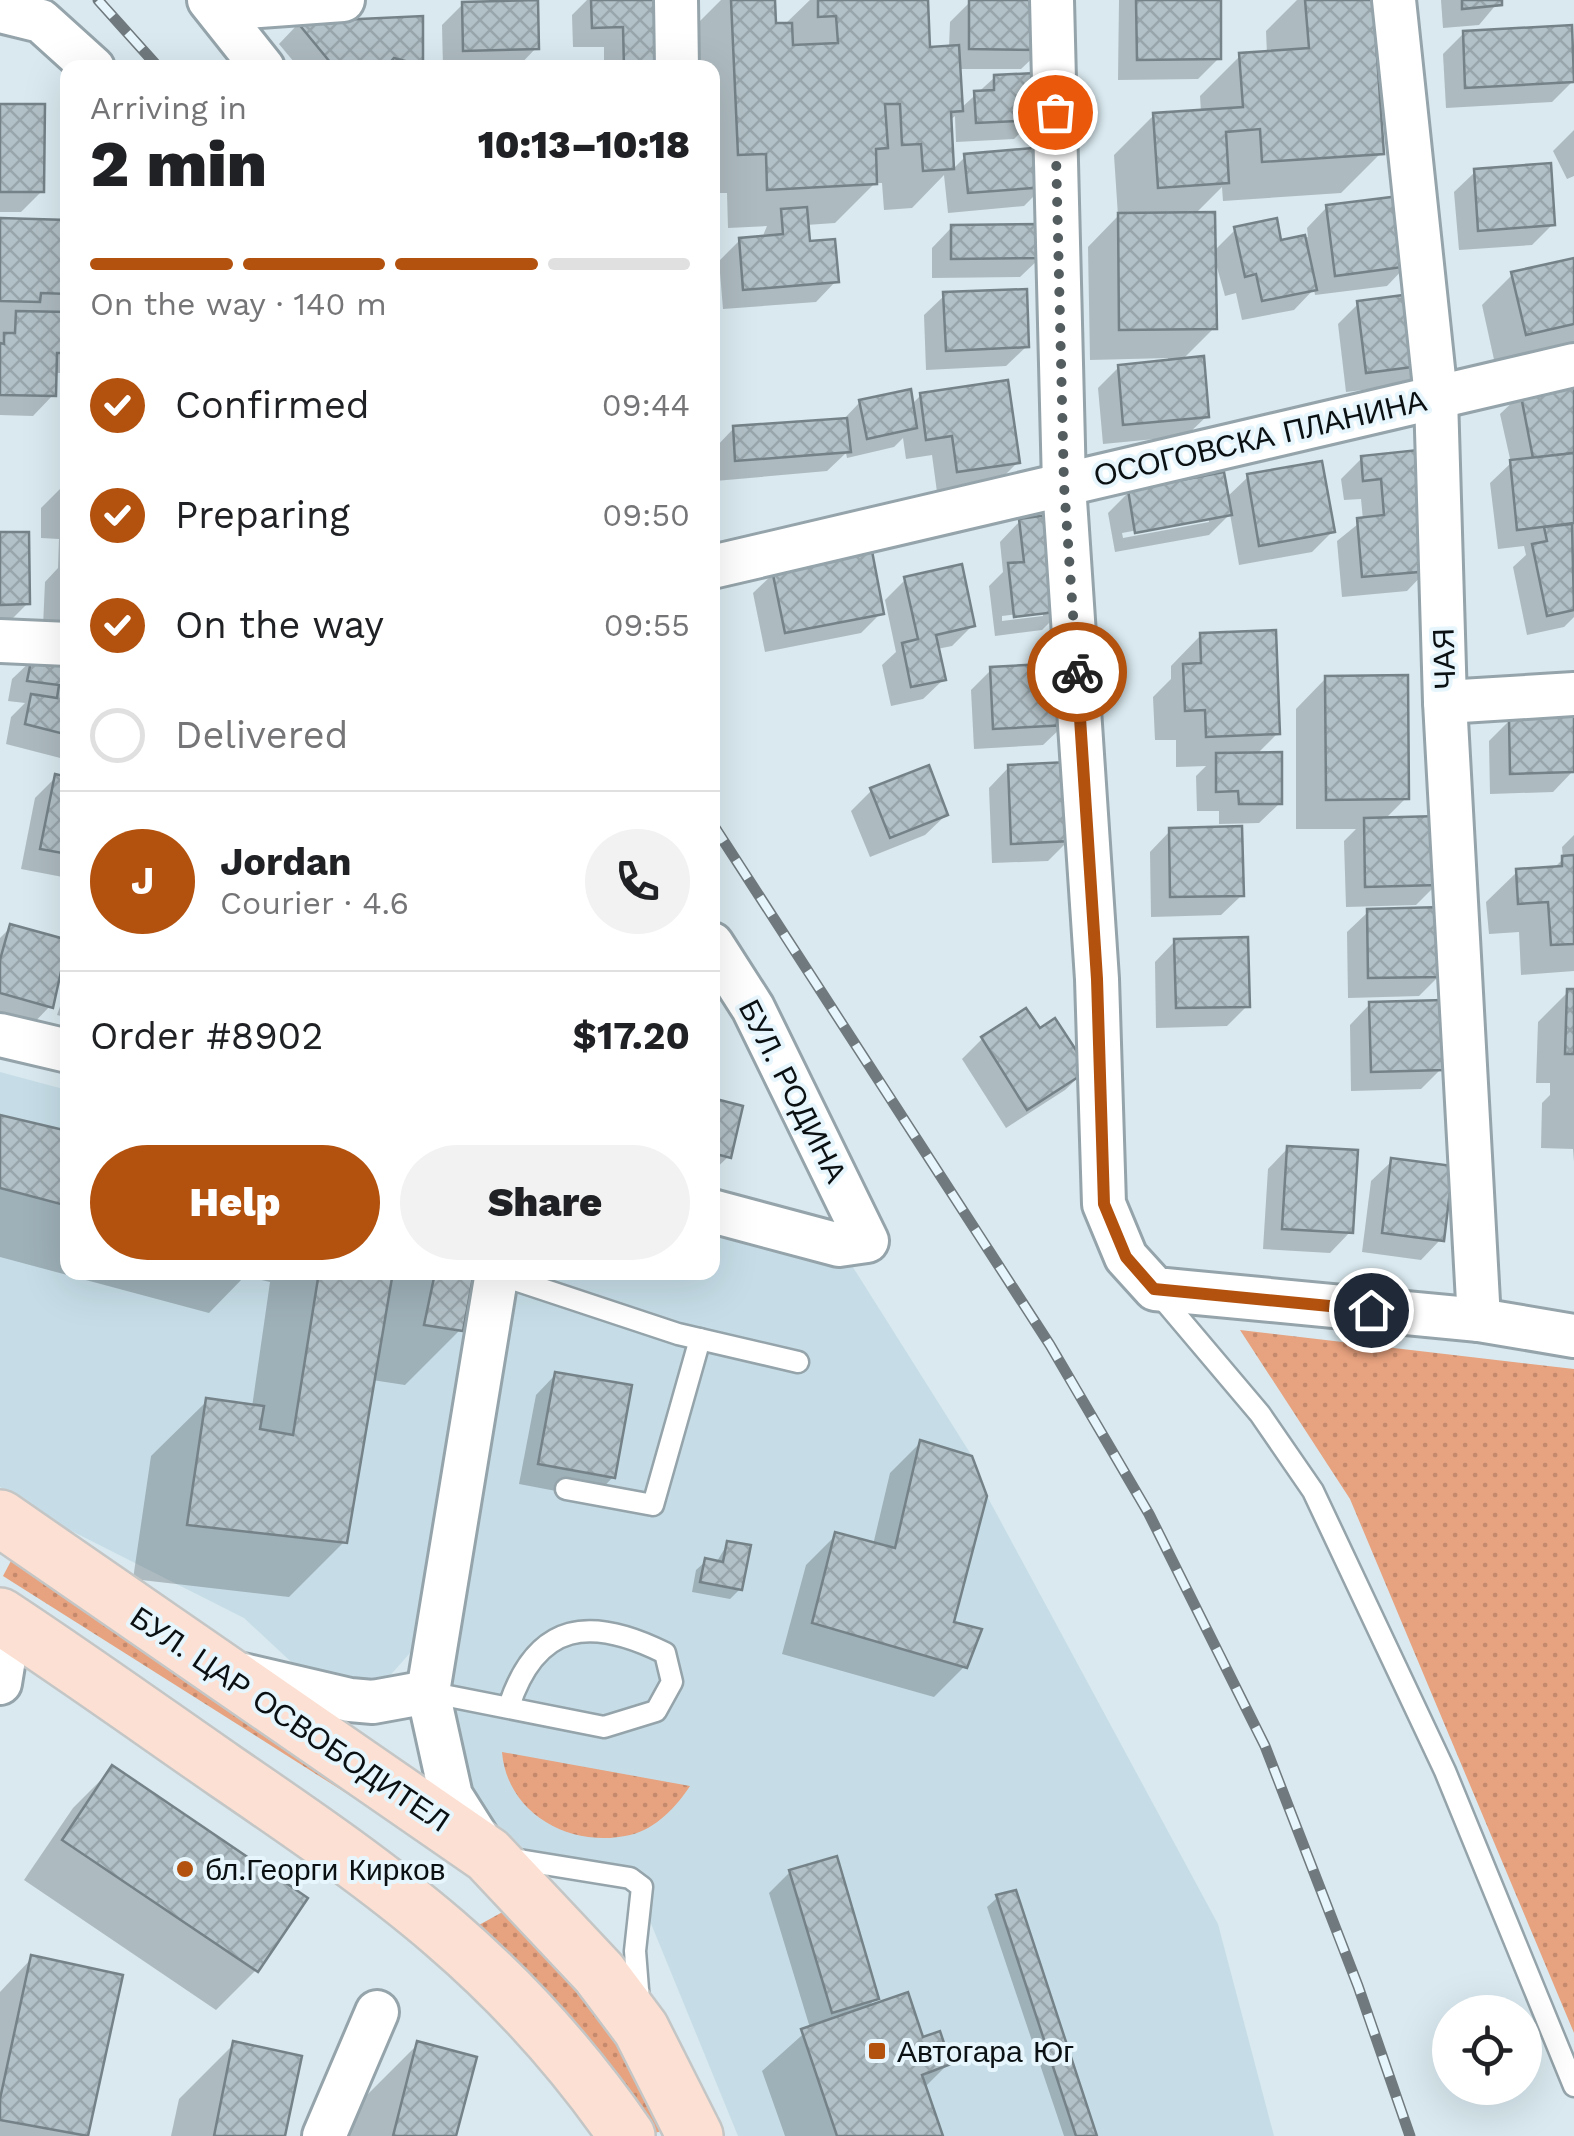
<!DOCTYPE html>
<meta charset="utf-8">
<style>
:root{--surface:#fff;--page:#f2f2f2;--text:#202124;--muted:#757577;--line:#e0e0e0;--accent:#b3520e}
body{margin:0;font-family:"Work Sans",sans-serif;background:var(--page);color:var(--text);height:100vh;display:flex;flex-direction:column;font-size:38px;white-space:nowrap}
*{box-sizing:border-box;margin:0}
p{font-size:32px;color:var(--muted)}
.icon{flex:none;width:55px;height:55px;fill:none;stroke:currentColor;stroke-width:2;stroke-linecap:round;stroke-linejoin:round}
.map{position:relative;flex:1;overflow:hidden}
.details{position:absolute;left:60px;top:60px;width:660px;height:1220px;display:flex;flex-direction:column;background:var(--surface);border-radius:20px;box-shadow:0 10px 40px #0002}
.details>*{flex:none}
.controls{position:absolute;left:1432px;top:1995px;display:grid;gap:20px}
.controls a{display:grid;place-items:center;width:110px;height:110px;border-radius:50%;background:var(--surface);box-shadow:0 10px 40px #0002;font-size:50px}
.pin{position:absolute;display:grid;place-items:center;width:85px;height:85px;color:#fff;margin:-42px;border:5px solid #fff;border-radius:50%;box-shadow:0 2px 10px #0007}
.courier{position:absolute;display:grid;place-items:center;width:100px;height:100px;margin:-50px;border:8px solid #b3520e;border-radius:50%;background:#fff;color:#222;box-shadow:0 2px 12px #0007}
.headline em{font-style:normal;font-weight:800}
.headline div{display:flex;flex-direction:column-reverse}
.headline{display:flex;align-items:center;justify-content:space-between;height:170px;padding:0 30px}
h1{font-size:65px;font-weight:800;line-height:75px}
.bar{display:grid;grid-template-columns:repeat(4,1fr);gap:15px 10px;align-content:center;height:120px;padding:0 30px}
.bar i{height:12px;border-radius:8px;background:var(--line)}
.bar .on{background:var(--accent)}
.bar p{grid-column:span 4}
.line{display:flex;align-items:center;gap:25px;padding:0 30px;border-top:2px solid var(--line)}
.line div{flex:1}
.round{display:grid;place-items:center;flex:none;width:105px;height:105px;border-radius:52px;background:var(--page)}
ol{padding:0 30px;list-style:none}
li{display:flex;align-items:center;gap:30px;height:110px}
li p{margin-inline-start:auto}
li .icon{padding:10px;border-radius:50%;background:var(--accent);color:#fff;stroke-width:4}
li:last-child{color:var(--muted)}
li i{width:55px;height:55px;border:5px solid var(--line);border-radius:50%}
.action{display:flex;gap:20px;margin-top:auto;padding:20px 30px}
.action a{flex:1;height:115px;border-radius:60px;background:var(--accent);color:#fff;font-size:40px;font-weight:800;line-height:115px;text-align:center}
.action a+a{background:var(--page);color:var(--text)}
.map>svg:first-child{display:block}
</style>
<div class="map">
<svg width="1574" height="2136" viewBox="0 0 1574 2136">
<defs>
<pattern id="green-dots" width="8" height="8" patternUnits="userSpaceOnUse" patternTransform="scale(2.5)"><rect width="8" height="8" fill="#e7a27f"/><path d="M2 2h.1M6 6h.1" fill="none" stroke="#c58a6d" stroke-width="1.8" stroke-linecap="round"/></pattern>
<pattern id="building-cross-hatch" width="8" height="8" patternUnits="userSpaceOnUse" patternTransform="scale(2.5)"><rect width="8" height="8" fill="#b2c1c7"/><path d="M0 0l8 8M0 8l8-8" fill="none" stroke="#98a5aa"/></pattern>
</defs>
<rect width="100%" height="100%" fill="#d9e9ef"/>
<g fill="#c6dde7">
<path d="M0,1072l67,18 1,182 410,1 -55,334 -13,46 -31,35 -62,-2 -73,-68 -212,-107 -32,-24z"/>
<path d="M713,1211l126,34 133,211 15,40 231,428 56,212h-536l-95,-232 -1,-17 -154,-32 -50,-113 59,-469 215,-1z"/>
</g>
<g fill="url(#green-dots)">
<path d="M1240,1330l334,39v664l-224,-534z"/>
<path d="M12,1559l413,284 -422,-267z"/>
<path d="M502,1752l188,34c-13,20 -34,43 -60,49 -59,14 -123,-21 -128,-83z"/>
<path d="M508,1909l73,79 77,121 1,23 -9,1 -117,-153 -54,-55z"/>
</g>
<g fill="#0003" fill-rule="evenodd">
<path d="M587,0h75l2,68h-60v-21h-31l-1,-32z"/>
<path d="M721,0h51l2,26 10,-1 26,-25h116l2,49 21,-1 1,-26 22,-22 70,49 -21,20h-63l2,40 35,-32 39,42 -20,20 -58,3 -1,-26 -6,5 3,49 13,-13 79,29 -20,20 -76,7 -4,-38 -32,33 -28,2 -2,-27h-7l-40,40 -29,2 2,18 28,38 -20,21 -93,7 -4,-48 21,-21 22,-2 5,-12 -39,2 -1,-35h-15v-125h-19l-2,-38z"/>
<path d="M1119,0h100v58l-21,21 -80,1z"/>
<path d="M1297,0h74l10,153 -40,40 -118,8 -1,-14 -28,28 19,37 23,-23 43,14 29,-6 -1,-9 20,-21 80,58 -20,21 -72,9 -1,-6 -20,21 -52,10 -6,-27 -11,3 -12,-43 1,75 -33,33 26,55 -21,20 -83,8 -5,-56 21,-21 49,-5v-4l-78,2 -2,-113 30,-31 -4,-61 40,-40 47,-3 -1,-16 40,-40 27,-2 -1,-23z"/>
<path d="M1441,0h59l-21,25 -36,3z"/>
<path d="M463,4l73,44 -19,20h-74l-1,-43z"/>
<path d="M420,18l-2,50h-119l-20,-24 19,-20z"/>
<path d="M1464,33l109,48 -21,21 -106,6 -3,-54z"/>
<path d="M0,106l42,85 -21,21h-21z"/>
<path d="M1574,130v46l-7,3 -14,-28z"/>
<path d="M1475,172l78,52 -21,21 -73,5 -5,-58z"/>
<path d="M0,220l68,3v150h-14l-1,22 -20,21 -33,-1z"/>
<path d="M952,227l89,30 -21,20 -88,1v-30z"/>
<path d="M1574,260v86l-79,18 -13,-59 31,-31z"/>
<path d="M945,295l82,51 -21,20 -80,4 -2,-55z"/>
<path d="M1358,304l68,60 -21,21 -59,7 -8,-68z"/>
<path d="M1574,383v234l-10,10 -37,8 -14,-68 13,-12 -2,-9 -26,3 -8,-66 21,-20 -11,-49 21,-20z"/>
<path d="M921,395l97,67 -21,21 -60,9 -5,-37 -26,4 -3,-21 -9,9 -47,11 -1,-5 -19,18 -112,10 -1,-32 20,-21 108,-7 18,-19 51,3z"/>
<path d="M1416,453l11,117 -20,21 -65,6 -5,-56 26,-21 -2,-21 -17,1 -3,-21 21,-21z"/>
<path d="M1248,477l84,55 -20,20 -73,13 -9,-51 -21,21 -94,17 -7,-39 21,-21 97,6zM1209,517v5l-86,16 -1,-5z"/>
<path d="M62,487l6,1v139h-25l2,-45 13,-14 1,-29 -18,-1v-30z"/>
<path d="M1020,521l42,89 -20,20 -47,6 -6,-50 14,-14 -3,-30zM1043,611v5l-41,5v-5z"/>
<path d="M0,535l28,68 -21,21h-7z"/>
<path d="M774,573l107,40 -20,20 -96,19 -12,-59z"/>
<path d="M905,580l68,45 -21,21 -15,3 7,30 -21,20 -32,7 -9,-41 14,-13 -11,-52z"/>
<path d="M1201,635l77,98 -22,22 24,48 -21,20 -40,1v-13h-22l-1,-35 10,-10 -30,1v-27h-21l-2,-43 18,-18v-13z"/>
<path d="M33,659h35v101l-62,-16 5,-27 14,-14 -17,-2 4,-22z"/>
<path d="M991,670l73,55 -21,20 -69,4 -3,-59z"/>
<path d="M1326,678l80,120 -22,22 53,64 -21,21 -70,2 -2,-66 12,-12h-60v-120z"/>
<path d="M1510,720l63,51 -20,21 -63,2 -1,-53z"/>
<path d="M1009,767l60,73 -21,21 -56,2 -3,-75z"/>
<path d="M56,777l12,3v98l-47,-9 14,-71z"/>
<path d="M872,790l74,25 -21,20 -55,22 -19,-46z"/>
<path d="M1170,831l72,64 -21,20 -70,2 -1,-65z"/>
<path d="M1574,835v136l-53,4 -2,-43 -30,2 -3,-32 31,-30 35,-2 11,-11 -1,-12z"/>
<path d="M1368,912l71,64 -20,20 -71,2 -1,-66z"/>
<path d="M11,927l57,16 -18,63 -20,21 -30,-8v-81z"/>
<path d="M1175,941l72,65 -20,20 -71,2 -1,-66z"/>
<path d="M68,984v34l-11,-3z"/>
<path d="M1568,992h6v170l-1,-13 -32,-1 1,-45 8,-8v-12h-14l2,-61z"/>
<path d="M1370,1004l71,65 -20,20 -70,2 -1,-66z"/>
<path d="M1039,1031l47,39 -21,20 -59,38 -44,-69 20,-20z"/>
<path d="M712,1101l16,56 -16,15z"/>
<path d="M0,1118l68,15v139h404l-12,58 -55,55 -33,-5 -27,161 -56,56 -156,-18 18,-123 56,-55 45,6 18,-125 -25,-6 -36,37 -209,-56z"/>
<path d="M1288,1148l62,84 -20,21 -67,-4 5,-80z"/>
<path d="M1392,1161l49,78 -20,21 -59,-8 9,-71z"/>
<path d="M556,1374l57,103 -20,21 -74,-14 17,-89z"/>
<path d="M920,1443l31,181 14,42 -31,31 -152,-43 24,-89 30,-30 37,10 17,-72z"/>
<path d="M728,1543l12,46 -10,10 -38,-7 4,-22 10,-9 10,2z"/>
<path d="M112,1769l144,201 -40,40 -192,-130 49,-72z"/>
<path d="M790,1872l86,126 -11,12 56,30 27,24 -24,24 16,48h-155l-23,-65 48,-43 -41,-135z"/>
<path d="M997,1898l98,238h-31l-77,-229z"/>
<path d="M32,1958l88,19 -34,159h-86v-144z"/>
<path d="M234,2044l49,92h-112l8,-37z"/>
<path d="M418,2044l36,92h-119l3,-12z"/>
</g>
<g fill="url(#building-cross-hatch)" stroke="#758389" stroke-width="2.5">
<path d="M538,0l1,49 -76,2 -1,-49z"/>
<path d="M591,0h74l2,68h-43l-1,-41 -31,1z"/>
<path d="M731,0h44l1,23h16l1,22 45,-2 -2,-27 -18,1v-17h110l2,47 29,-2 4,66 -12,1 3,57 -31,2 -2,-27 -19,1 -2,-41h-15l3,44 -12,1 1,35 -110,6 -1,-36 -28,1z"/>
<path d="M969,0h76l-1,50 -75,-1z"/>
<path d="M1136,0h85v59l-84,1z"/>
<path d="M1305,0h68l11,154 -122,8 -2,-33 -34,3 3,51 -71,5 -5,-75 90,-6 -4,-54 70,-5z"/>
<path d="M1462,0h40v5l-40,4z"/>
<path d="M423,16v50l-29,-8 -9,10h-50l-38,-46z"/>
<path d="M1572,25l2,57 -109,6 -2,-57z"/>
<path d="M1035,73l2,47 -61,3 -2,-32 20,-1v-15z"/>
<path d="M0,104h45l-1,88h-44z"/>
<path d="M1044,147l3,40 -79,6 -4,-39z"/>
<path d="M1551,163l4,62 -77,6 -4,-62z"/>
<path d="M1400,196l10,70 -75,10 -9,-71z"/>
<path d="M807,207l3,34 25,-2 4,43 -96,8 -4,-52 44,-4 -2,-25z"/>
<path d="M1215,212l2,117 -98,1 -1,-117z"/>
<path d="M0,218l68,2v74l-27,-1 -1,9 -40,-1z"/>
<path d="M1277,218l4,22 24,-5 12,55 -55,11 -6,-27 -11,3 -11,-50z"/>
<path d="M1043,224l1,34 -93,1v-34z"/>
<path d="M1574,258v66l-48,11 -15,-63z"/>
<path d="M1027,289l2,58 -83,4 -3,-59z"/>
<path d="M1419,293l9,72 -62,8 -9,-72z"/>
<path d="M16,311l52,1v41h-11l-1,43 -56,-1v-52l4,1v-11h11z"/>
<path d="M1204,356l5,61 -86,8 -5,-60z"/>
<path d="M1008,380l12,83 -63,9 -5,-36 -26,4 -6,-47z"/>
<path d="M1574,380v73l-41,5 -13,-67z"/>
<path d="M911,389l6,39 -50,11 -8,-39z"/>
<path d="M847,418l4,34 -116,9 -2,-35z"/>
<path d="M1418,450l12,121 -68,6 -5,-59 27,-3 -3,-36 -18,2 -2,-25z"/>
<path d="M1574,453v70l-57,7 -7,-70z"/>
<path d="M1322,461l13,71 -76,14 -12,-72z"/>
<path d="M1224,472l8,43 -97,18 -7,-43z"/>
<path d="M1054,514l11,97 -51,6 -6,-54 16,-1 -5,-43z"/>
<path d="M1572,524l2,86 -27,6 -15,-72 15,-3 -3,-14z"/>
<path d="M0,532h29l1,72 -30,1z"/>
<path d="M872,551l12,63 -99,19 -13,-63z"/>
<path d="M962,564l13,62 -39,9 10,45 -35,7 -9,-44 16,-4 -14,-62z"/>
<path d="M1276,630l4,104 -74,3 -1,-27 -20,1 -2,-47 18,-1 -1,-30z"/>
<path d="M32,656h36v79l-43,-11 6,-30 26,4 2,-13 -32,-4z"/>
<path d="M1063,663l4,62 -74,4 -3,-62z"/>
<path d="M1408,675l1,124 -83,1 -1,-124z"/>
<path d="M1574,716v56l-64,2 -1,-56z"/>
<path d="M1282,752v52h-43l-1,-13 -22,1v-39z"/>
<path d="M1068,762l3,79 -60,3 -3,-79z"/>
<path d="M929,765l19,50 -58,23 -20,-50z"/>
<path d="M55,774l13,3v77l-28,-5z"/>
<path d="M1438,816l1,69 -74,2 -1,-69z"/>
<path d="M1242,826l2,70 -74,1 -1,-69z"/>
<path d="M1574,855v89l-23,1 -3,-43 -30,2 -2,-35 46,-3v-10z"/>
<path d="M1441,907l1,70 -74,1 -1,-69z"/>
<path d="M10,924l58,16 -15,68 -53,-15v-33z"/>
<path d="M1248,937l2,70 -74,1 -2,-69z"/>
<path d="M1567,989h7v65h-9z"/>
<path d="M1443,1000l1,70 -73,2 -2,-70z"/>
<path d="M1026,1008l14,20 15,-10 34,52 -62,40 -46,-73z"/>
<path d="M712,1098l31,8 -12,52 -19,-5z"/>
<path d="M0,1115l68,16v75l-68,-18z"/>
<path d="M1287,1146l71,4 -5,83 -71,-4z"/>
<path d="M1391,1158l62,8 -9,75 -62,-8z"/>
<path d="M319,1272h74l-46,271 -160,-18 19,-127 58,8 -4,23 33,6z"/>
<path d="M414,1272h60l-11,59 -39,-6 11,-52z"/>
<path d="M555,1372l77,13 -17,93 -77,-14z"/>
<path d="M920,1440l52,16 15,40 -33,126 28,7 -15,39 -155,-45 23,-91 60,16z"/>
<path d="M727,1541l24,4 -9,45 -42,-8 5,-24 18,4z"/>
<path d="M112,1765l196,133 -50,74 -196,-132z"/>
<path d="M837,1856l42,143 -47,14 -43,-143z"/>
<path d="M1016,1890l81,246h-21l-80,-241z"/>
<path d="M31,1955l92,20 -35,161 -88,-16v-21z"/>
<path d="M908,1992l15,45 17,-6 11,33 -29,11 21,61h-106l-36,-107z"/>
<path d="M233,2041l69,15 -17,80h-71z"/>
<path d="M417,2041l60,16 -21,79h-63z"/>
</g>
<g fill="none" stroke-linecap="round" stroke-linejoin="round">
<defs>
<g id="service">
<path d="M497,1274l181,60 120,28"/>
<path d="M1156,1291l104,123 53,77 132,280 129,315"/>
<path d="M566,1489l87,16 47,-166"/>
<path d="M428,1692l176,35 52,-16 16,-29 -7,-29c-74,-37 -128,-32 -156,53"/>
<path d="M507,1858l123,20 12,9 -7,64 4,51"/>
</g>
<g id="minor">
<path d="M209,0l54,68"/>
<path d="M676,0l1,68"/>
<path d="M1052,0l12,485 33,494 7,225 22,53 29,32 324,31 95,16"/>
<path d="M1394,0l42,397 9,305 34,618"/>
<path d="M218,9l125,-9"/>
<path d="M0,11l41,10 52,47"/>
<path d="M712,567l862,-202"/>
<path d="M0,641l68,3"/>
<path d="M1445,702l129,-8"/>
<path d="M712,944l41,64 114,233 -28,4 -127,-34"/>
<path d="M0,1035l68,16"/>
<path d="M243,1675l107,25 23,2 55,-10"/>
<path d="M0,1683l10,-61"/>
<path d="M482,1845l-31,-49 -23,-104 69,-420"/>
<path d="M324,2136l53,-124"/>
</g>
<g id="primary">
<path d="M0,1518l488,337 111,118 42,56 54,107"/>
<path d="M0,1616c76,50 150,103 225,155 164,112 287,198 402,365"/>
</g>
</defs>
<use href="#service" stroke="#95a4aa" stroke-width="25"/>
<use href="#minor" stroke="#95a4aa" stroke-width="48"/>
<use href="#primary" stroke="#c4c6c6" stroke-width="60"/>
<use href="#service" stroke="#fff" stroke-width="20"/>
<use href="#minor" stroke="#fff" stroke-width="42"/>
<use href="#primary" stroke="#fce0d3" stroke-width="55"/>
<defs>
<g id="rail">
<path d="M98,0l61,68"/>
<path d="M712,823l338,522 99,169 116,232 93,240 52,150"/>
</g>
</defs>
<use href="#rail" stroke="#707a7e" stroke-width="11"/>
<use href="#rail" stroke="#e6f6fc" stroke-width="8" stroke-dasharray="22" stroke-linecap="butt"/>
</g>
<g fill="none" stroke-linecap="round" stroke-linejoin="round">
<path stroke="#535c5f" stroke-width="10" stroke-dasharray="0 18" d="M1055,112l9,373 13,187"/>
<path stroke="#b3520e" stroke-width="12" d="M1077,672l20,307 7,225 22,53 28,32 217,21"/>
</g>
<g fill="#b3520e" stroke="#e6f6fc" stroke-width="4">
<circle cx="185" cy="1869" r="10"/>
<rect x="867" y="2041" width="20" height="20" rx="5"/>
</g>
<g text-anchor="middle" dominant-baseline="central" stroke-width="8" stroke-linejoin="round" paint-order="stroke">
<g font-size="30" fill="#0b1012" stroke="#e6f6fc">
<text transform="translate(1260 438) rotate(-13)">ОСОГОВСКА ПЛАНИНА</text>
<text transform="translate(1444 659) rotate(-92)">ЧАЯ</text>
<text transform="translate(793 1091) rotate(63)">БУЛ. РОДИНА</text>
<text transform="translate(290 1719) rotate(34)">БУЛ. ЦАР ОСВОБОДИТЕЛ</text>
</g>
<g font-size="30" fill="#0b1012" stroke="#e6f6fc" text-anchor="start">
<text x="205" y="1869">бл.Георги Кирков</text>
<text x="897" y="2051">Автогара Юг</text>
</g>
</g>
</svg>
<div class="controls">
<a><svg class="icon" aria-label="locate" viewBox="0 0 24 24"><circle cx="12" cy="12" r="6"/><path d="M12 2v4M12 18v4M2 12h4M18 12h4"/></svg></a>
</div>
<div class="pin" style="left:1055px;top:112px;background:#ea580c"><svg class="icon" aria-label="bag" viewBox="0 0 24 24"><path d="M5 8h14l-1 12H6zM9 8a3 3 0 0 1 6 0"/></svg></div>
<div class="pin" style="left:1371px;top:1310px;background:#1f2937"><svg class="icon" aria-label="home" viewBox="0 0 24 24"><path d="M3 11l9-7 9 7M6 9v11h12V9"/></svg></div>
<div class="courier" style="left:1077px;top:672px"><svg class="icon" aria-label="bike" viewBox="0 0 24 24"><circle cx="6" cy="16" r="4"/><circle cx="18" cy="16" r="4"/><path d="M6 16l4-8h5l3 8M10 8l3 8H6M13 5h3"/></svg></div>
<section class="details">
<div class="headline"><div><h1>2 min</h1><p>Arriving in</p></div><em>10:13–10:18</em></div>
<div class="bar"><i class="on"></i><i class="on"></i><i class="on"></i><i></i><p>On the way · 140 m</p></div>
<ol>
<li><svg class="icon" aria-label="check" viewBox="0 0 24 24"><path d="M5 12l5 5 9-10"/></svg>Confirmed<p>09:44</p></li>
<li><svg class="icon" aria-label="check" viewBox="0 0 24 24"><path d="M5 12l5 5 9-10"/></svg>Preparing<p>09:50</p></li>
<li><svg class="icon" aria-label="check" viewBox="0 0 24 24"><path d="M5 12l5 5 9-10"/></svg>On the way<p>09:55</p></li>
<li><i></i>Delivered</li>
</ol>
<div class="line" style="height:180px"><b class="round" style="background:var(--accent);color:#fff">J</b><div><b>Jordan</b><p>Courier · 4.6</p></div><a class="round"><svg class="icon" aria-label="phone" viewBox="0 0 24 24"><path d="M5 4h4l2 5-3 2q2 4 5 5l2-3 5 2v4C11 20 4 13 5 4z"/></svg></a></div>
<div class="line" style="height:130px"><div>Order #8902</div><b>$17.20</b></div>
<div class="action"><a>Help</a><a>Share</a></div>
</section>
</div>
